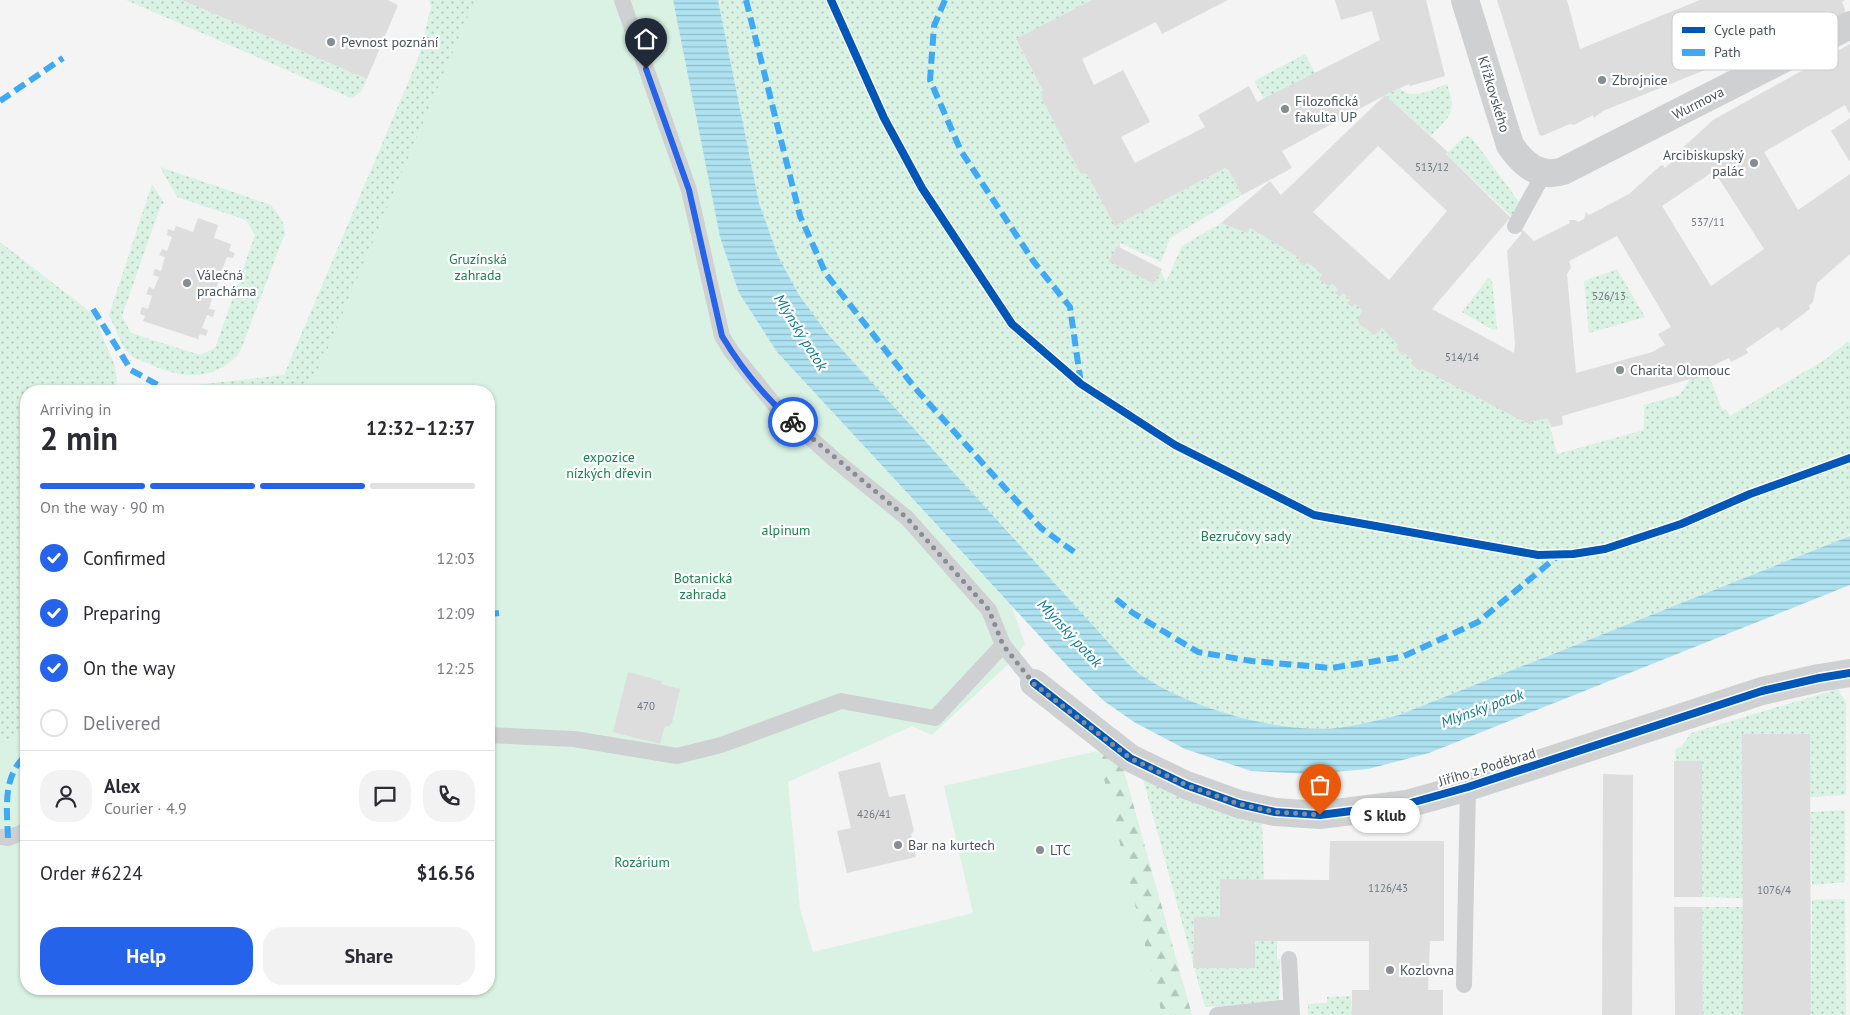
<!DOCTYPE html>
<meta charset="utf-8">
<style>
:root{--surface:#fff;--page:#f2f2f3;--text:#2b2b33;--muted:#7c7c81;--line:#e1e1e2;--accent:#2563eb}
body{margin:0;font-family:"PT Sans",sans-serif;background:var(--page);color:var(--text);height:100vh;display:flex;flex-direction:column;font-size:19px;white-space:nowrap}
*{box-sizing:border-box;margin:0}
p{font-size:16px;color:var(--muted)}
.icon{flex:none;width:28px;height:28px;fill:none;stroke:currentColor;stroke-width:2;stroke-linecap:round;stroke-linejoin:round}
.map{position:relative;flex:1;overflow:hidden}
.side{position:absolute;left:20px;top:385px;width:475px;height:610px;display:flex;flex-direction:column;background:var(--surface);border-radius:20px;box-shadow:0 1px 4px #0004}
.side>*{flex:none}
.pin{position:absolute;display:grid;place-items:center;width:42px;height:42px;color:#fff;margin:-51px -21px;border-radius:50% 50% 50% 0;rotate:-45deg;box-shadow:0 0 5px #0007}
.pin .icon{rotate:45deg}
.courier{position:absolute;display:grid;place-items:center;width:50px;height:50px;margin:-25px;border:4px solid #2563eb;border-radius:50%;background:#fff;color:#222;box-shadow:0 1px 6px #0007}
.bubble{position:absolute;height:35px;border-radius:18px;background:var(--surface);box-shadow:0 1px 4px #0004;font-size:16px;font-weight:700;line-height:35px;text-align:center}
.overview em{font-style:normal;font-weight:700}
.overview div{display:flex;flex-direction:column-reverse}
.overview{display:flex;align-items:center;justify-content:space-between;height:85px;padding:0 20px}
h1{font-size:32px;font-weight:700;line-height:38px}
.bar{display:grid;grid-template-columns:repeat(4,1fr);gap:8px 5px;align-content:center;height:60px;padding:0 20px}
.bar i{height:6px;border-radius:4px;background:var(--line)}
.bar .active{background:var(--accent)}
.bar p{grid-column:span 4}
.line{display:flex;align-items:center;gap:12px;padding:0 20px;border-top:1px solid var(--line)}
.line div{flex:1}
.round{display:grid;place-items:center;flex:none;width:52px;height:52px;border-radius:20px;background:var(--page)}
ol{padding:0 20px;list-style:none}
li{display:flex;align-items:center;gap:15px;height:55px}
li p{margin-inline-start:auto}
li .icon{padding:5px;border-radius:50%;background:var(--accent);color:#fff;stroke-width:4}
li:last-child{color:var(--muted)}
li i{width:28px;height:28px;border:2px solid var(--line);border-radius:50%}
.cta{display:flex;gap:10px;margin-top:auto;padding:10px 20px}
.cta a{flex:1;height:58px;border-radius:20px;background:var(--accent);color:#fff;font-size:20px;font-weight:700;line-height:58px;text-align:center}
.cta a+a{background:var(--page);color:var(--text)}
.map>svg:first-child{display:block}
</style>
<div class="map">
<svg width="1850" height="1015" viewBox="0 0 1850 1015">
<defs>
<pattern id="grass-dots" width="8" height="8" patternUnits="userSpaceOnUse" patternTransform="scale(1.25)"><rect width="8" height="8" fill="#d9f2e3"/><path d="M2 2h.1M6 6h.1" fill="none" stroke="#b2c7bb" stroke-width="1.8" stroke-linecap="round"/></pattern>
<pattern id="forest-firs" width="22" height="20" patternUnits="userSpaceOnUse" patternTransform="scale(1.25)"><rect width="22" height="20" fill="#d9f2e3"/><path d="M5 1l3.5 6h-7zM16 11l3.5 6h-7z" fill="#b2c7bb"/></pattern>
<pattern id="water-rules" width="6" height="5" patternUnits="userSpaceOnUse" patternTransform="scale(1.25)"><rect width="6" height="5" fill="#aee2f0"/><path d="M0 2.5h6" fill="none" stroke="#90bac6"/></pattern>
</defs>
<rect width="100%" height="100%" fill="#f4f4f4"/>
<g fill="url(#grass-dots)">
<path d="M126,0h56l185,79 -6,13 -10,6z"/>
<path d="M430,0h45l-151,358 -12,21 -3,12h-116l3,-6 88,-10 134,-316 13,-52z"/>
<path d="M718,0h374l-76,40 27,51 -2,6 39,76 7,1 28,52 112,-59 15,28 -72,43 -9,24 -41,-19v9l40,18 6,12 16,-36 39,-23 26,10 3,-5 50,30 -1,3 5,5 3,-3 15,12 -3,4 10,8 3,-3 6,5 -3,4 5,4 3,-4 7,7 -3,3 5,4 3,-3 7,6 -4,10 1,4 16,11 7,-7 16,17 -2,3 6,7 3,-2 8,8 -2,3 9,6 2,-1 109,55v-2l17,-4 9,36 87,-24v-25l36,-10 10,-16 2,2 16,-8 14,37 4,-1 4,7 96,-57 22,-18 2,2v189l-3,5 -448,178c-20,5 -40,10 -61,13 -58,6 -149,-20 -197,-53 -8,-6 -15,-14 -22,-21l-292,-321 -28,-38 -21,-39 -19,-53z"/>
<path d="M1305,54l10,19 -51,26 -10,-18z"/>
<path d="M1447,84c10,30 4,30 -16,52l-46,-41 15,-7c9,14 35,0 47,-4z"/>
<path d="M1468,136l4,2 47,64 -7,15 -66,-63 18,-17z"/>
<path d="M160,167l111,38 11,15 3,13 -45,119c-24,30 -59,27 -91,12 -6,-3 -17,-6 -21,-11 -8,-9 -13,-27 -19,-38l43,-131 12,19 -3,2 -39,111 9,17 69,22 15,-7 40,-113 -9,-15 -69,-23z"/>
<path d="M0,242l93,72 22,52 2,15 -4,10h-87v341l-26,11z"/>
<path d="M1617,269l28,48 -56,16 -5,-52z"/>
<path d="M1488,278l4,2 5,49 -4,1 -31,-18z"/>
<path d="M1838,689l8,14v92l-36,2 -67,101 -41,-1v-136h-26l-1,-11 7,-4 9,-13z"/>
<path d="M1143,779l119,41 2,59h-38l-6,38h-26l-1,50 62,1v-27h22v18h3l-1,44 -74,4z"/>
<path d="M1845,810v72l-33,3 -2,-73z"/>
<path d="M1845,899l1,116h-35l1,-115z"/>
<path d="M1702,907h41v108h-40z"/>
<path d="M1351,996l1,19h-44v-11l19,-1v-6z"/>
</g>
<path fill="url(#forest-firs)" d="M1097,751l25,13 70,251h-30z"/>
<path fill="#d9f2e3" d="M475,0h198l47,236 19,57 38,59 235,255 13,37 -10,14 -83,77 -20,-9 -124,56 12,127 13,43 160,-39 -29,-127 153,-35 65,264h-1162v-272l26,-11v257h463v-598h-180l3,-12 12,-21z"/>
<path fill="url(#water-rules)" d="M673,0h45l41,203 19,53 21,39 28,38 292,321c7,7 14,15 22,21 48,33 139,59 197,53 21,-3 41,-8 61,-13l451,-179v49l-421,168 -61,16 -58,5 -59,-3 -66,-22 -51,-27 -30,-21 -33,-31 -294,-318 -38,-59 -19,-56z"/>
<g fill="#ddddde" fill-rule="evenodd">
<path d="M182,0h205l11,5 -31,74z"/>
<path d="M1092,0h136l-66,34 -6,-12 -74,37 12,26 29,-15 27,52 -29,15 14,26 70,-36 -7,-12 51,-29 8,16 123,-62 -8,-29 -31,9 -6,-20h91l19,76 -35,10 -1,-2 -22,10 -105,57 10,17 -50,27 -15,-28 -112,59 -28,-52 -7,-1 -39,-76 2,-6 -27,-52z"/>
<path d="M1497,0h70l13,49 120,-49h145l-3,2 3,8 -2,4 -25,12 -11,5 -1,-4 -12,5 1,3 -7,4 -3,-1 -182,73 -9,7 -1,-3 -19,10 -4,-1 -28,12 -3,-2z"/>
<path d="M1850,44v70l-5,-9 -81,47 34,58 52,-36v80l-33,29 -4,19 -4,4 1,3 -29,22 -3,-4 -32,22 2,4 -17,9 -2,-4 -19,9 2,7 -4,-1 -16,8 -2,-2 -128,37 1,9 -12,2 -3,-9 -17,4v3l-109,-56 -2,2 -9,-7 2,-3 -8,-8 -2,3 -7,-8 2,-3 -16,-17 -7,7 -16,-11 -1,-4 4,-10 -7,-6 -3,3 -5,-4 3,-3 -7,-7 -3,4 -5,-4 3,-4 -6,-5 -3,3 -10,-8 3,-4 -10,-9 -5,-3 -3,3 -6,-5 2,-3 -50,-30 -3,5 -26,-10 49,-42 11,14 104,-100 63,57 -2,2 88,87 36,-18 -1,-3h6l3,2 6,-3 2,-7 3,3 40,-21 31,-28 3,-1 2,3 10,-9 -2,-2 3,-3 37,-34zM1378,146l69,65 -58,69 -76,-68zM1714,171l50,78 -53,37 -49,-80zM1509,219l13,14 -15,18 8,93 -1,9 -82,-44zM1617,236l54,91 -13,7 7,11 -13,7 -76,21 -9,-99 4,-6 -2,-7z"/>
<path d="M1850,118v44l-19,-31z"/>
<path d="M198,218l20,7 -4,13 17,6 -2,7 6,2 -2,5 -6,-1 -5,13 6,2 -2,6 -6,-2 -4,13 5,2 -2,6 -6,-2 -4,14 6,1 -2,7 -6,-2 -5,13 6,2 -2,6 -6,-2 -2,5 -55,-18 2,-5 -5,-2 2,-7 6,2 4,-13 -6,-2 3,-7 5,2 5,-12 -6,-2 2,-6 6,2 4,-14 -6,-2 3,-6 5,2 5,-14 -5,-2 1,-6 6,2 2,-5 17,6z"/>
<path d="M1117,246l45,23 -8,15 -45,-23z"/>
<path d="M628,672l34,9 -1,3 19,5 -8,34 -3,3h-4l-5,18 -47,-12z"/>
<path d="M1742,734h68l1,281h-68z"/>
<rect x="1674" y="761" width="28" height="136"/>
<path d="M880,762l9,35 16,-3 9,37 -3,3 5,23 -69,16 -10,-42 14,-3 -13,-56z"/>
<path d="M1603,774l30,1 -1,240h-30z"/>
<path d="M1330,841h114v100h-14l-2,49h15v25h-91v-25h17v-49h-114v27h-62l1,-51h26v-38l109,1z"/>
<path d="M1674,907h28l1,108h-28z"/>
</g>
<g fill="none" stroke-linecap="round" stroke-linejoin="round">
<g stroke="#ced0d2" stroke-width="16">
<path d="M1515,226l29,-53"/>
<path d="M1003,645l31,38"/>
<path d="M489,735l85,4 103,17 44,-11 120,-44 94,17 68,-73 -14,-35 -82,-92 -72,-58 -57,-51 -47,-58 -9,-15 -33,-146 -67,-190"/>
<path d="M0,837l8,1 18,-7"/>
<path d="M1289,959l3,56"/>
<path d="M1464,985l4,-198"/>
<path d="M1217,1015l74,-8"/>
</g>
<g stroke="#ced0d2" stroke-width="28">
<path d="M1465,0l45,145c13,19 29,34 53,26l287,-146"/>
<path d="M1034,683l96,75 56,27 53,19 36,8 45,3 87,-11 61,-17 294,-96 57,-13 31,-5"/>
</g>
<g stroke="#3fa9f5" stroke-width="6" stroke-dasharray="12 6" stroke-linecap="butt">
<path d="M746,0l54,216 26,58 89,114 126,140 36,26"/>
<path d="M945,0l-11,26 -4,54 31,71 73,111 36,45 11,77"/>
<path d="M0,101l63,-43"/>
<path d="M93,309l38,61 38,21"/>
<path d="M1116,599l17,14 65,39 54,9 79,7 71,-11 76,-35 81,-67"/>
<path d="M489,614l10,-1"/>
<path d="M8,838c-1,-29 -6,-61 18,-83"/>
</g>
<defs>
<g id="cycleway">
<path d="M831,0l53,118 38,70 90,136 69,60 94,61 139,70 224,40 35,-1 32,-5 76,-25 69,-30 100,-36"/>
<path d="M1034,683l96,75 56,27 53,19 36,8 45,3 87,-11 61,-17 294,-96 57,-13 31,-5"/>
</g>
</defs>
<use href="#cycleway" stroke="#fff" stroke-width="11"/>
<use href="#cycleway" stroke="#0057b8" stroke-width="8"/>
</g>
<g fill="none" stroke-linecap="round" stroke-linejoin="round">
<path stroke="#868d94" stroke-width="5" stroke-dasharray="0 9" d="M793,422l114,96 82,92 14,35 31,39 96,74 56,27 53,19 36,8 45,3"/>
<path stroke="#2563eb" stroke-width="6" d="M646,69l43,121 33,146c19,32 44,62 71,86"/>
</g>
<g fill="#868d94" stroke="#fff" stroke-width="2">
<circle cx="331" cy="42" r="5"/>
<circle cx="1602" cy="80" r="5"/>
<circle cx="1285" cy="109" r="5"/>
<circle cx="1754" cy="163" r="5"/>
<circle cx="187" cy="283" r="5"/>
<circle cx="1620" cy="370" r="5"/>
<circle cx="898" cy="845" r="5"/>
<circle cx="1040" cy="850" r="5"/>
<circle cx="1390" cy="970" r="5"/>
</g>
<g text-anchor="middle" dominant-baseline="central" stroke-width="4.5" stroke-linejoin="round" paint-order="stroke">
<g font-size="11" fill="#707881">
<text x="1432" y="167">513/12</text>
<text x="1708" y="222">537/11</text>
<text x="1609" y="296">526/13</text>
<text x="1462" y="357">514/14</text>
<text x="646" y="706">470</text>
<text x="874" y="814">426/41</text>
<text x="1388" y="888">1126/43</text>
<text x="1774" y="890">1076/4</text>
</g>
<g font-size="14" fill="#4a5661" stroke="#fff" text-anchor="start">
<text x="341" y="42">Pevnost poznání</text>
<text x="1612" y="80">Zbrojnice</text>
<text x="1295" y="101">Filozofická<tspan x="1295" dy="16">fakulta UP</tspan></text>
<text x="1744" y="155" text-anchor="end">Arcibiskupský<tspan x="1744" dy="16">palác</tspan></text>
<text x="197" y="275">Válečná<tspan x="197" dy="16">prachárna</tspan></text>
<text x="1630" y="370">Charita Olomouc</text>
<text x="908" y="845">Bar na kurtech</text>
<text x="1050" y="850">LTC</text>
<text x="1400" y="970">Kozlovna</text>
</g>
<g font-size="14" fill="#4a5661" stroke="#fff">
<text transform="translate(1494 94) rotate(73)">Křížkovského</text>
<text transform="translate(1698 103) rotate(-27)">Wurmova</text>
<text transform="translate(1487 767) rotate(-17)">Jiřího z Poděbrad</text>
</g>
<g font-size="14" fill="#17864f" stroke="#fff">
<text x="478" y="259">Gruzínská<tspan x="478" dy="16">zahrada</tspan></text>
<text x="609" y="457">expozice<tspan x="609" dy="16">nízkých dřevin</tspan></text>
<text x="786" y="530">alpinum</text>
<text x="1246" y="536">Bezručovy sady</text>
<text x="703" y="578">Botanická<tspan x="703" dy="16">zahrada</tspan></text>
<text x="642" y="862">Rozárium</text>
</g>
<g font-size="15" font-style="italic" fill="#0c7c9b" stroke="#fff">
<text transform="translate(801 332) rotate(58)">Mlýnský potok</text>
<text transform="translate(1070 633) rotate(47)">Mlýnský potok</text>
<text transform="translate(1482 708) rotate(-20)">Mlýnský potok</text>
</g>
</g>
<rect x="1672" y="12" width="166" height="58" rx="8" fill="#fff" stroke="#c9ccd0" stroke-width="1"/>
<rect x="1682" y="27" width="23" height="6" fill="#0057b8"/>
<rect x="1682" y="49" width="23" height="7" fill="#3fa9f5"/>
<g font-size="14" fill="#4a5661">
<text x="1714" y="35">Cycle path</text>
<text x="1714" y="57">Path</text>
</g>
</svg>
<div class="pin" style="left:1320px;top:815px;background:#ea580c"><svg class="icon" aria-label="bag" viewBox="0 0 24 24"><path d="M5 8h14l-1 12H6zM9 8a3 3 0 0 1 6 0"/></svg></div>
<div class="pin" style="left:646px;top:69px;background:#1f2937"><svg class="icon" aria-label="home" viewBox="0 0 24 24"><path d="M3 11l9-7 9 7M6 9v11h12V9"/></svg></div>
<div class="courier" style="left:793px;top:422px"><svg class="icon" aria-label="bike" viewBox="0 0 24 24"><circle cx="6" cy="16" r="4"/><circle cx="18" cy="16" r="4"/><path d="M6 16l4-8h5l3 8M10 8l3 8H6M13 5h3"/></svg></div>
<div class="bubble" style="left:1350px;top:798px;width:70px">S klub</div>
<section class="side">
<div class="overview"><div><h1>2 min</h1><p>Arriving in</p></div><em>12:32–12:37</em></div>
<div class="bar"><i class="active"></i><i class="active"></i><i class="active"></i><i></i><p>On the way · 90 m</p></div>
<ol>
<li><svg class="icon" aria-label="check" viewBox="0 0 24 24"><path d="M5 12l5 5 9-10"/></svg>Confirmed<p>12:03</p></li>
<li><svg class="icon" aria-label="check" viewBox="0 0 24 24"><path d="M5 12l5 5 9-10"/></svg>Preparing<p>12:09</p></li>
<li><svg class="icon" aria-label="check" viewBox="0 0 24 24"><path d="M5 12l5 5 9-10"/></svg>On the way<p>12:25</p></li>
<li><i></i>Delivered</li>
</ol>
<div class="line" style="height:90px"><a class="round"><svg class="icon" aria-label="person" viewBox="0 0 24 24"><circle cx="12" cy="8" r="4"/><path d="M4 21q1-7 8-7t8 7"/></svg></a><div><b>Alex</b><p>Courier · 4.9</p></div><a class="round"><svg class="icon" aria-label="chat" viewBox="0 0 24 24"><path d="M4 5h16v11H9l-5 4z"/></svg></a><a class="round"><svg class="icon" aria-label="phone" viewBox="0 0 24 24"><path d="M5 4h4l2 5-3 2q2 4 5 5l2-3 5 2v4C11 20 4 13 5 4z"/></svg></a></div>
<div class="line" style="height:65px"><div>Order #6224</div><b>$16.56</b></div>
<div class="cta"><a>Help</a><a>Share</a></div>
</section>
</div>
